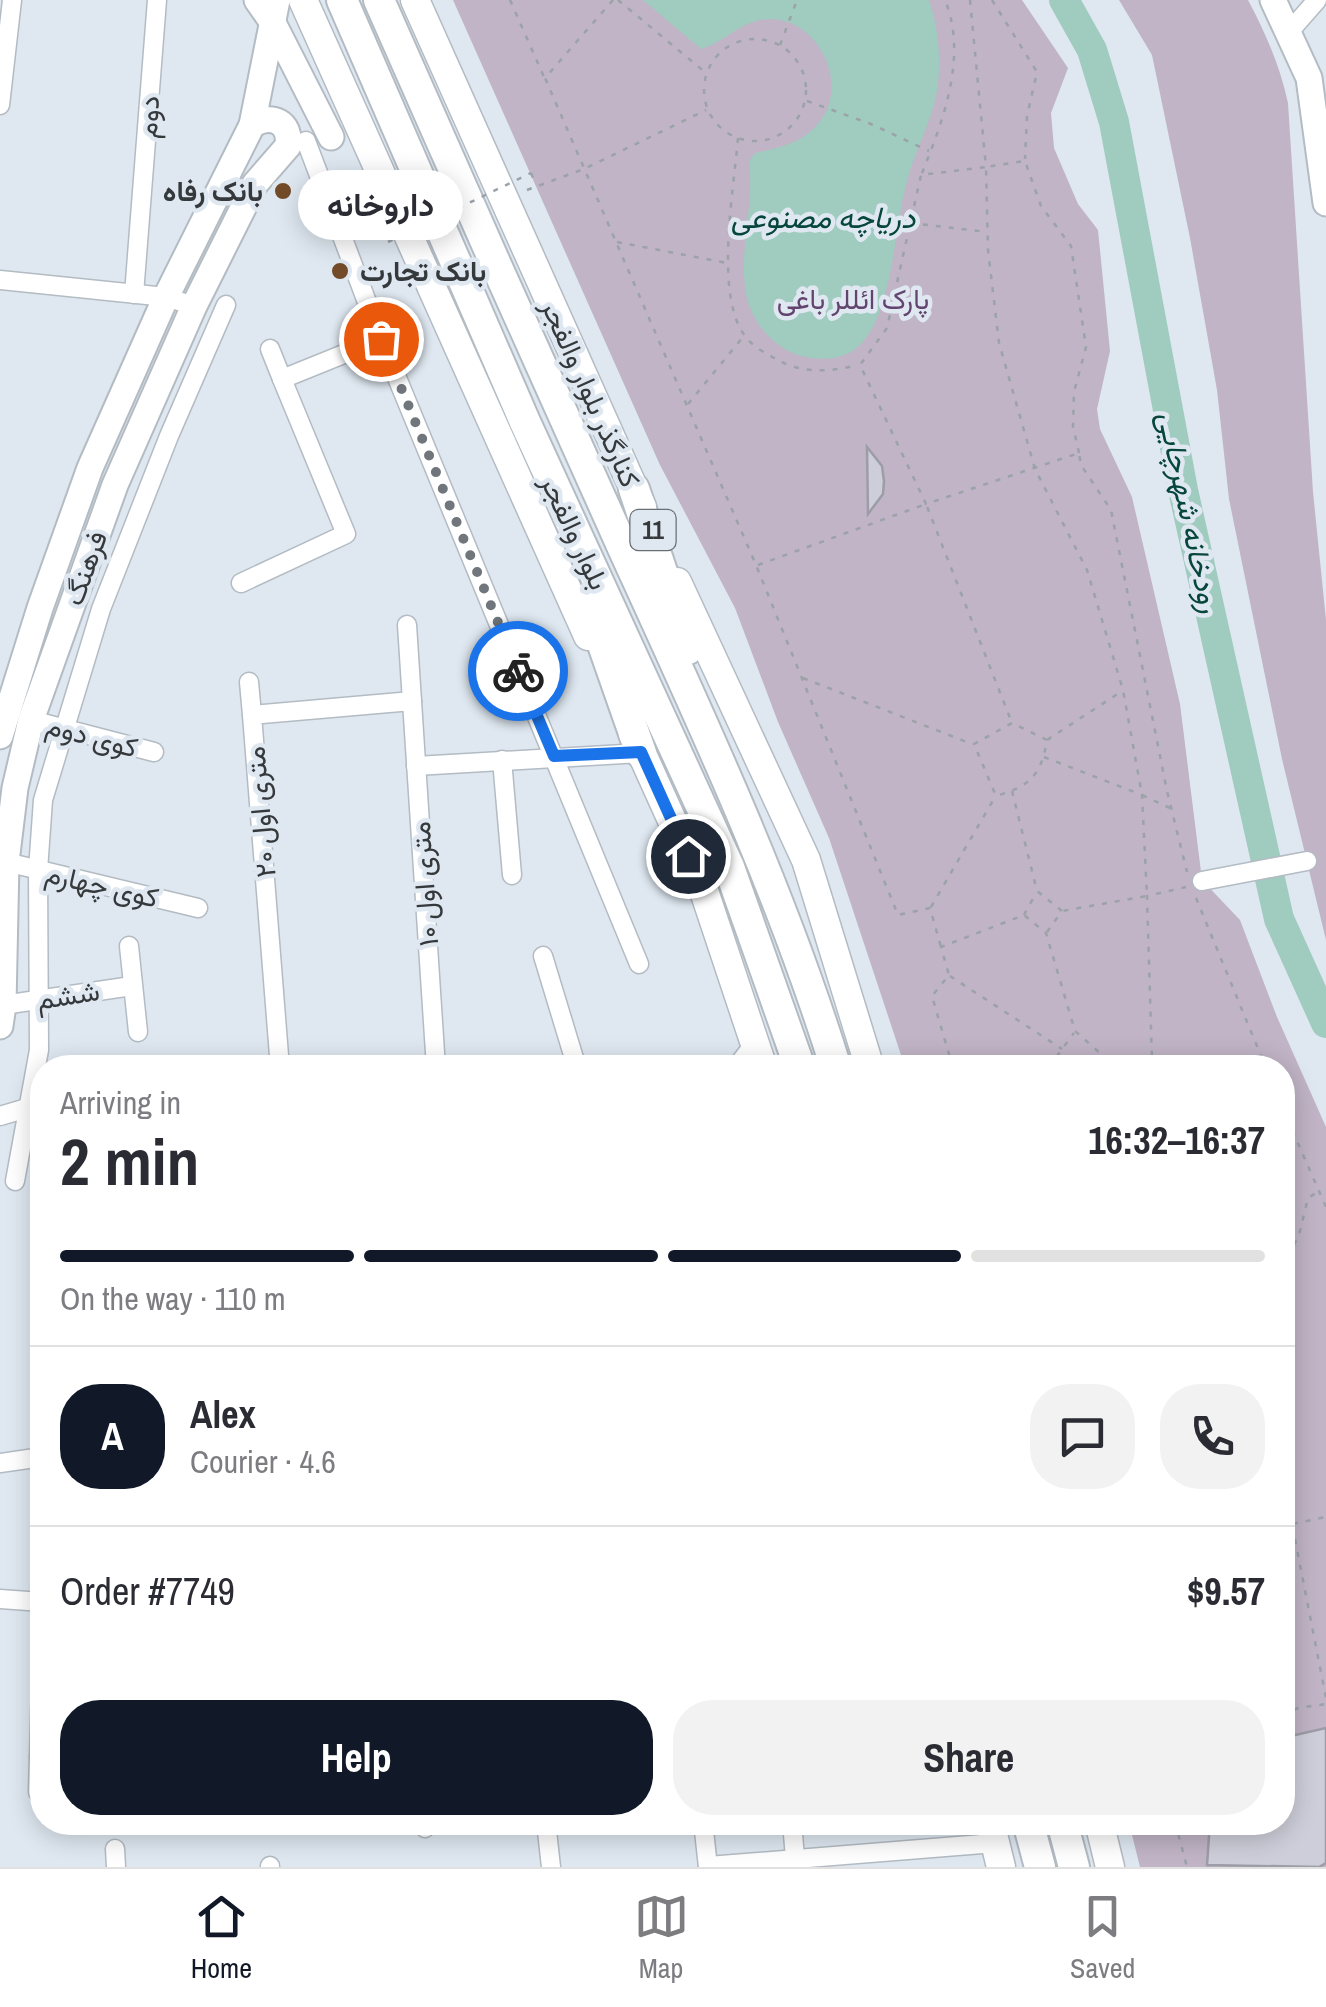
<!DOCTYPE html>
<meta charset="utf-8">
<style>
:root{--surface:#fff;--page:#f2f2f3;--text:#2b2b33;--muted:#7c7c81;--line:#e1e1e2;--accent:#111827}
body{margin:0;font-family:"Archivo Narrow",Vazirmatn,sans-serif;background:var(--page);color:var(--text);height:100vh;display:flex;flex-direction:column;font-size:38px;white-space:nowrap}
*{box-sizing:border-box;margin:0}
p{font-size:32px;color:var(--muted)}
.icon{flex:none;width:55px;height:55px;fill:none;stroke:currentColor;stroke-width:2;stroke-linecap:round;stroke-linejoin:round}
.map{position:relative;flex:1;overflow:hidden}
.side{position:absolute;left:30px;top:1055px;width:1265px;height:780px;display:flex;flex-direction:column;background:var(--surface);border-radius:40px;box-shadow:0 5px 25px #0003}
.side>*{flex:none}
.pin{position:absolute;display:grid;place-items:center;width:85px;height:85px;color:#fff;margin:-42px;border:5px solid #fff;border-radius:50%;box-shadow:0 2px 10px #0007}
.courier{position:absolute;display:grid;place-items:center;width:100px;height:100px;margin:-50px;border:8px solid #1a73e8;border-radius:50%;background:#fff;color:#222;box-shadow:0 2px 12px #0007}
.bubble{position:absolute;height:70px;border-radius:35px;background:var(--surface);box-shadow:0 5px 25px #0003;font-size:32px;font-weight:700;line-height:70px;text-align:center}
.summary em{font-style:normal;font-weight:700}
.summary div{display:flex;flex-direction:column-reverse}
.summary{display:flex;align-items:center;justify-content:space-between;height:170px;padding:0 30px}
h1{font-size:65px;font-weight:700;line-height:75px}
.bar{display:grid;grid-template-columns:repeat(4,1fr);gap:15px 10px;align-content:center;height:120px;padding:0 30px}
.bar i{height:12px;border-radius:8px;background:var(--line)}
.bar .active{background:var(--accent)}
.bar p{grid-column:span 4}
.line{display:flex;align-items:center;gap:25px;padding:0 30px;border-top:2px solid var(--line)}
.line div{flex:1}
.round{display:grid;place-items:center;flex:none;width:105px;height:105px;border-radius:40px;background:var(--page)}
.cta{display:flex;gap:20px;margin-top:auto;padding:20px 30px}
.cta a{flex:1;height:115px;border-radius:40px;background:var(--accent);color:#fff;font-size:40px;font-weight:700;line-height:115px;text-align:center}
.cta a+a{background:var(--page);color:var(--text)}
.tabs{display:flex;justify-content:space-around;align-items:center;height:140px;border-top:2px solid var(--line);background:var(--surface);font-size:28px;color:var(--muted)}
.tabs a{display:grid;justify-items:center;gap:5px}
.tabs .active{color:var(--accent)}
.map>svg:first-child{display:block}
</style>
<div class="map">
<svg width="1326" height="1867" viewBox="0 0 1326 1867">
<rect width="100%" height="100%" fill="#dfe8f1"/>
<g fill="#c0b4c6">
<path d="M453,0h569l46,68 -17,45 3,35 24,56 20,26 12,121 -13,58 3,20 32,68 48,207 22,176 38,40 37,97 49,110v740h-186l-11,-44 153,-1v-754l-377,-1 -76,-229 -51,-116 -43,-114 -75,-143z"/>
<path d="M1119,0h129c18,34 32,66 40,103l25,389 13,128v320l-44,-181 -53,-260 -12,-109 -27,-152 -38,-183z"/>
</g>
<path fill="#a0cbbf" d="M643,0h286c7,22 11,45 10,68 0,44 -23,76 -33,117 -12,44 -13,127 -46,160 -17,17 -44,16 -65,9 -23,-9 -42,-31 -48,-56 -10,-44 8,-92 2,-137l6,-8c23,-5 45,-9 62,-28 34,-37 4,-104 -45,-106 -29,-1 -46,23 -71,30z"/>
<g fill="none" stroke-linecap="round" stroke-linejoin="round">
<path stroke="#a0cbbf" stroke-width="30" d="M1064,0l28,50 22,72 69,368 96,429 47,104"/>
</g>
<g fill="#cdced9" stroke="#9c9da7" stroke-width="2.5">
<path d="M867,447l15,19 2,15 -1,13 -15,20z"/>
<path d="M1326,1728v135l-7,4 -112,-2 3,-43h72v-84z"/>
</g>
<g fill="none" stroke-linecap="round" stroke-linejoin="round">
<defs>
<path id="lane" d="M730,1068l17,-22"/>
<g id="street">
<path d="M1289,32l28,-32"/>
<path d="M0,105l12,-105"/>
<path d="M306,141l75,198 258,625"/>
<path d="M0,280l166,17 28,9"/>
<path d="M134,294l23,-294"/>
<path d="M270,349l12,30"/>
<path d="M241,583l105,-49 -64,-155 99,-40"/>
<path d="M407,625l29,443"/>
<path d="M249,682l3,33"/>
<path d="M31,720l123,32"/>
<path d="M502,760l10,115"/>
<path d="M416,766l225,-13"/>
<path d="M6,862l192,46"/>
<path d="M1202,881l105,-20"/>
<path d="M129,946l9,86"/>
<path d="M543,956l34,112"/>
<path d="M3,1005l129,-19"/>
<path d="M280,1068l-28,-353 160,-14"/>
<path d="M0,1116l37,-11"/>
<path d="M15,1181l24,-131 -1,-180 5,-70 58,-191 68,-173 57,-131"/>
<path d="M0,1463l42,-6"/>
<path d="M0,1599l42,3"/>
<path d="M42,1648l-3,109h3"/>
<path d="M38,1792l1,-35"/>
<path d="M423,1822l2,6"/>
<path d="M546,1822l5,45"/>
<path d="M703,1822l5,45"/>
<path d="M792,1822l3,36"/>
<path d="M115,1849l1,18"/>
<path d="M270,1866v1"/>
<path d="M708,1866l287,-23"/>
</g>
<g id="secondary">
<path d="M257,0l16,23 58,114"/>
<path d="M1273,0l36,78 17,125"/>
<path d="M252,125c20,-12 39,-3 36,21"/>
<path d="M0,736l40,-128 50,-140 76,-171 86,-172 25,-125"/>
<path d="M0,1026l3,-21 3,-143 9,-74 16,-68 84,-235 79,-179 61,-122 33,-38"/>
</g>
<g id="primary">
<path d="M303,0l285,636"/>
<path d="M415,0l227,507"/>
<path d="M677,582l129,278 64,208"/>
<path d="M633,734l71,157 59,177"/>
<path d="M990,1822l11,45"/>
<path d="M1099,1822l11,45"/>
</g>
<g id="highway">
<path d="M342,0l183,422 204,445 71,201"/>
<path d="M379,0c80,183 162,366 244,548 78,171 157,340 213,520"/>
<path d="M634,489l54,160"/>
<path d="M587,599l54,154"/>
<path d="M1028,1822l12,45"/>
<path d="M1062,1822l12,45"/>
</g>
</defs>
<use href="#lane" stroke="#b3bbc3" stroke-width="12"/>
<use href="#street" stroke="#b3bbc3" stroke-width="21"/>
<use href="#secondary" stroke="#b3bbc3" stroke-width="29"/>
<use href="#primary" stroke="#b3bbc3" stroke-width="31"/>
<use href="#highway" stroke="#b3bbc3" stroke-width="34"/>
<g stroke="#9ba2a8" stroke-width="2.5" stroke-dasharray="5 8" stroke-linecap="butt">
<path d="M510,0l34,77"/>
<path d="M613,0l-68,78 211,487 142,350 32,-7 11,39"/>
<path d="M618,0l88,73"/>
<path d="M970,0l16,167 -65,8 -34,153 -27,37 66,139 153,-51 2,12 30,45 56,281 20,81"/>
<path d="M992,0l45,72 -10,44 -2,43"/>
<circle cx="755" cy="90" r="51"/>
<path d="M780,45l17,-45"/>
<path d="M807,101l64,23 58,27"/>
<path d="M738,138c-4,51 -24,157 7,198 7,10 20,17 31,23 26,15 54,13 82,6"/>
<path d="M531,173l4,10"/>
<path d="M922,173c21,-52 46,-117 23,-173"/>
<path d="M527,190l57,-21 122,-59"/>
<path d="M348,193l34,42"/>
<path d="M910,223l77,9"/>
<path d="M617,242l110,21"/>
<path d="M688,404l55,-67"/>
<path d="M1079,453l-6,-27 1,-34 12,-45 -15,-101 -30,-40 -16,-45 -39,6 2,83 11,93 36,126 52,101 36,120 19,105 28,13"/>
<path d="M758,565l168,-61 86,219"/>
<path d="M803,678l169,66"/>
<path d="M1047,740l-35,-17 -38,21 22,52c34,-10 45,-20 51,-56l75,-49"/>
<path d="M1044,757l98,38 5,101 -85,15"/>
<path d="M1012,791l25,100 25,20 -15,21"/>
<path d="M1196,898l70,170"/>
<path d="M931,907l64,-110"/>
<path d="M1024,915l12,-22"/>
<path d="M950,976l112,73"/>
<path d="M1109,1061h42"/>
<path d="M953,1068l-21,-72 17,-21 -8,-28 83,-32 22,18 29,98 34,30v7"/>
<path d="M1057,1068l-3,-8 20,-27"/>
<path d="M1155,1068l-3,-7 -5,-165 39,-9"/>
<path d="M1282,1107l44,100"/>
<path d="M1282,1146l13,-3"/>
<path d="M1282,1268l17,-33 9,-37 8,-5"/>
<path d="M1282,1501l10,23 34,-7"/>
<path d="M1282,1527l10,-3 34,174"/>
<path d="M1282,1715l16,-7 28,-4"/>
<path d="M1175,1822l12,45"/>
</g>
<use href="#lane" stroke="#fff" stroke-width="9"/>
<use href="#street" stroke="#fff" stroke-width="18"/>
<use href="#secondary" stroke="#fff" stroke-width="25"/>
<use href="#primary" stroke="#fff" stroke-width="28"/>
<use href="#highway" stroke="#fff" stroke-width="30"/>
<path stroke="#9ba2a8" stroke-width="2.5" stroke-dasharray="5 8" stroke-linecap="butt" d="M388,242l143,-69"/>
</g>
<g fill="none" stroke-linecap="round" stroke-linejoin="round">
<path stroke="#70767b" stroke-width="10" stroke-dasharray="0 18" d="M381,339l137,332"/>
<path stroke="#1a73e8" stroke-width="12" d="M518,671l36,85 87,-4 47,104"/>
</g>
<g fill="#734b29" stroke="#dfe8f1" stroke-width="4">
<circle cx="283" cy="191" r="10"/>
<circle cx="340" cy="271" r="10"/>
</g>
<g text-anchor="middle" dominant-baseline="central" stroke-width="9" stroke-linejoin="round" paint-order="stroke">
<rect fill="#dfe8f1" stroke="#686e72" stroke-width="2.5" x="630.5" y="510" width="45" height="40" rx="8"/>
<g font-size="25" font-weight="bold" fill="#35393c">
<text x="653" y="530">11</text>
</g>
<g font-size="28" fill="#35393c" stroke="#dfe8f1">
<text transform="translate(148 117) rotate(-86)">دوم</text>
<text transform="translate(591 393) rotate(66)">کنارگذر بلوار والفجر</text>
<text transform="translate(575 532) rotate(65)">بلوار والفجر</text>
<text transform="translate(85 568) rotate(-70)">فرهنگ</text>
<text transform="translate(92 736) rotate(15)">کوی دوم</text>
<text transform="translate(260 812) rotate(-95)">۲۰ متری اول</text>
<text transform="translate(424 884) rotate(-94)">۱۰ متری اول</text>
<text transform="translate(102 885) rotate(13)">کوی چهارم</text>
<text transform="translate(68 995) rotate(-9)">ششم</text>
</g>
<g font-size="28" font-weight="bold" fill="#35393c" stroke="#dfe8f1" text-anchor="end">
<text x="263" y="191">بانک رفاه</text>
<text x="360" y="271" text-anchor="start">بانک تجارت</text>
</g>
<g font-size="28" fill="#62446f" stroke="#dfe8f1">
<text x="853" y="299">پارک ائللر باغی</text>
</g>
<g font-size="30" font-style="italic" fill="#07463b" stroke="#dfe8f1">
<text x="823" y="217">دریاچه مصنوعی</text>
<text transform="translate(1190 512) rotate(78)">رودخانه شهرچایی</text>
</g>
</g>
</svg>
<div class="pin" style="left:381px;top:339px;background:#ea580c"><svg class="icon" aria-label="bag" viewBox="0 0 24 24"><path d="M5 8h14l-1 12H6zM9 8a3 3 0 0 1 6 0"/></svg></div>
<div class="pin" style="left:688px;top:856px;background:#1f2937"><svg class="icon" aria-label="home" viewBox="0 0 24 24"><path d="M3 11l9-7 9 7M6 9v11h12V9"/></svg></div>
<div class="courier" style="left:518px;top:671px"><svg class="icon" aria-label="bike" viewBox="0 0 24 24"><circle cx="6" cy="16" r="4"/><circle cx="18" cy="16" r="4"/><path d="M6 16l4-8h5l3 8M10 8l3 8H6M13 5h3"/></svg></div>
<div class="bubble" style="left:298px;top:170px;width:165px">داروخانه</div>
<section class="side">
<div class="summary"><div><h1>2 min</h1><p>Arriving in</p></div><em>16:32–16:37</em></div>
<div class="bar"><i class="active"></i><i class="active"></i><i class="active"></i><i></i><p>On the way · 110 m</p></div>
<div class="line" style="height:180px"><b class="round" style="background:var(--accent);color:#fff">A</b><div><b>Alex</b><p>Courier · 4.6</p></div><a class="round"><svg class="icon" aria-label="chat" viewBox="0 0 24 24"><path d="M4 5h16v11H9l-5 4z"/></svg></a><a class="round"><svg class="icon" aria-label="phone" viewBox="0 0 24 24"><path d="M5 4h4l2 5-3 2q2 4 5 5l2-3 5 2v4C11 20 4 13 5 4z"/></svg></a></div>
<div class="line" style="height:130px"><div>Order #7749</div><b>$9.57</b></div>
<div class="cta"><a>Help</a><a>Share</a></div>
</section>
</div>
<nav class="tabs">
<a class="active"><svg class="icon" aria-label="home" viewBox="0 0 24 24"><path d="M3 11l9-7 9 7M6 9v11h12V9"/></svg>Home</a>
<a><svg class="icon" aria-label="map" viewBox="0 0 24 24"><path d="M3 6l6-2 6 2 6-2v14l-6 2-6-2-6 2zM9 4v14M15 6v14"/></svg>Map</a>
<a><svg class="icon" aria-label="saved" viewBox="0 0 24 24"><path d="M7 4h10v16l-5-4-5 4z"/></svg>Saved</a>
</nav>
